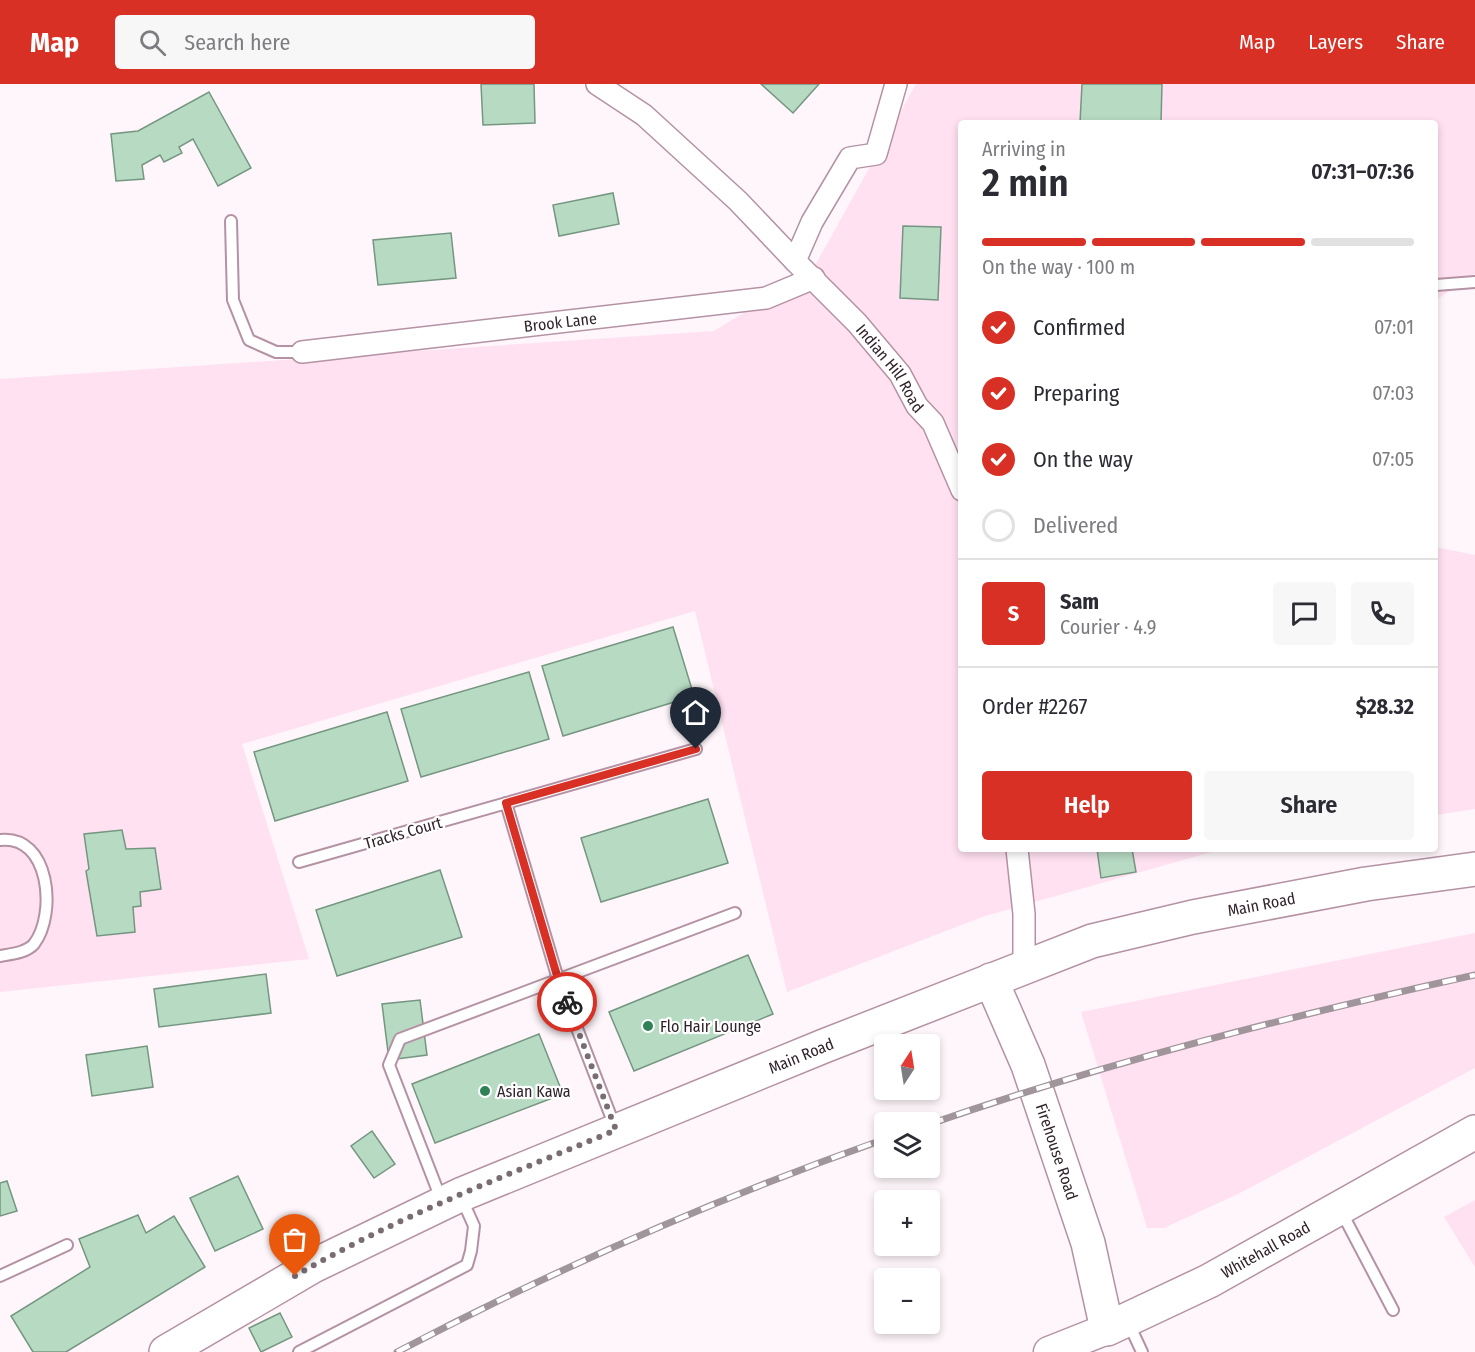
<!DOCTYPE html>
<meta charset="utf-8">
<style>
:root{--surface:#fff;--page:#f7f7f7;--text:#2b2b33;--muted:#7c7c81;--line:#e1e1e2;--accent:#d93025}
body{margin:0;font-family:"Fira Sans Condensed",sans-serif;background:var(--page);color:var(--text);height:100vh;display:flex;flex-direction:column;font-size:22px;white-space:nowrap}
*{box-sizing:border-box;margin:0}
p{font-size:20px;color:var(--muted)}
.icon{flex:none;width:33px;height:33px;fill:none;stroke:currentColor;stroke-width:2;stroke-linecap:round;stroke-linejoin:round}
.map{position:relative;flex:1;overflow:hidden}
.details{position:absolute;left:958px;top:36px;width:480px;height:732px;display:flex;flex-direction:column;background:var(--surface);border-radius:6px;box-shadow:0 3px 9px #0003}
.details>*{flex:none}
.needle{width:39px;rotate:12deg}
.tools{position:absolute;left:874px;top:950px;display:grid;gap:12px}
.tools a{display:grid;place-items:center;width:66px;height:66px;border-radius:6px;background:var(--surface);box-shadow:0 3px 9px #0003;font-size:30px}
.pin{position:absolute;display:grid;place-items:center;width:51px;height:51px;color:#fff;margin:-62px -26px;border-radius:50% 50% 50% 0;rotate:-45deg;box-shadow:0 0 6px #0007}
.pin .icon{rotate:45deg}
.courier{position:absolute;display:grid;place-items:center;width:60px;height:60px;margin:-30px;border:4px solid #d93025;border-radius:50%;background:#fff;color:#222;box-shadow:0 2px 8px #0007}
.headline em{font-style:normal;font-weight:600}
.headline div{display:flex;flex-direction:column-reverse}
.headline{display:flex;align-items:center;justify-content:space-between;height:102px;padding:0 24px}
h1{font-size:39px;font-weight:600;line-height:45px}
.bar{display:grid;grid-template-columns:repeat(4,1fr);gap:9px 6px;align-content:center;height:72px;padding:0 24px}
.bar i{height:8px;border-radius:4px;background:var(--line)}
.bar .on{background:var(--accent)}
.bar p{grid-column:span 4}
.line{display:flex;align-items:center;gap:15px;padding:0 24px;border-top:2px solid var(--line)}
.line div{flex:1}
.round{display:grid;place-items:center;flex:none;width:63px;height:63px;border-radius:6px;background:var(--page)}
ol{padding:0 24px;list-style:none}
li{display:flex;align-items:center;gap:18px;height:66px}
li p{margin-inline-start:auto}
li .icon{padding:6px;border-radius:50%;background:var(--accent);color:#fff;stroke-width:4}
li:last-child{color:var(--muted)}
li i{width:33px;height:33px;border:3px solid var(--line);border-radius:50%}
.action{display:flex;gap:12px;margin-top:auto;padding:12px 24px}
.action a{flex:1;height:69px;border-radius:6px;background:var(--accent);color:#fff;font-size:24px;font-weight:600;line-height:69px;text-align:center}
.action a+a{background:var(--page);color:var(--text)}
header{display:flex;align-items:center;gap:36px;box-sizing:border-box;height:84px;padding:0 30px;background:var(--accent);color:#fff}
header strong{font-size:28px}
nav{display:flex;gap:33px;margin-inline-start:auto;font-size:21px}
.search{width:420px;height:54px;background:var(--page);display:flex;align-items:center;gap:15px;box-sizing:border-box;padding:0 21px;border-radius:6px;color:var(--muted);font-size:22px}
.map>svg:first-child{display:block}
</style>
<header>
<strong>Map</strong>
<div class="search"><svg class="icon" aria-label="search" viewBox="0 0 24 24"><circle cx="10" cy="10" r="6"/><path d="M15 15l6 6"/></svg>Search here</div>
<nav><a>Map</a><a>Layers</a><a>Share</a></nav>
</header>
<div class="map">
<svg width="1475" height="1268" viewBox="0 0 1475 1268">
<rect width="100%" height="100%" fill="#fef6fa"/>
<g fill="#ffe1f1">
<path d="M916,0h559v190l-39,26v-177h-474v726h272l-26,4 -223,63 -198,76 -92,-381 -453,133 67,215 -309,33v-613l714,-48 98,-60z"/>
<path d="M1436,463l39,8v254l-39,6z"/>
<path d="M1475,849v135l-237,126 -74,34h-17l-66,-216z"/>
<path d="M1475,1116v67l-31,-50z"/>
</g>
<g fill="#b7dac3" stroke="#759681" stroke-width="1.5">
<path d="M481,0h53l1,39 -52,2z"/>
<path d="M761,0h58l-26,29z"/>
<path d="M1082,0h80l-1,39h-81z"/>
<path d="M209,8l42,76 -33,18 -25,-47 -14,8 3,6 -18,9 -4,-7 -18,10 2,14 -28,2 -5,-47 27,-3z"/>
<path d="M613,109l6,31 -60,12 -6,-31z"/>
<path d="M903,142l38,1 -3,73 -38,-2z"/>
<path d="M451,149l5,45 -78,7 -5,-45z"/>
<path d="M673,543l21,69 -131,40 -21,-70z"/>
<path d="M529,588l20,67 -128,38 -20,-68z"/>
<path d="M387,628l21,69 -133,40 -21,-69z"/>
<path d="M708,715l20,64 -127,39 -20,-64z"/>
<path d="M122,746l4,19 29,-1 6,41 -21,3 1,14 -8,1 2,25 -38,4 -11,-65 3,-2 -5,-35z"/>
<path d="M1097,765h35l4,23 -35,6z"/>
<path d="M440,786l22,67 -125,39 -21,-66z"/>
<path d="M748,871l25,59 -139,57 -25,-59z"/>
<path d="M266,890l5,39 -112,14 -5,-38z"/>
<path d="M420,916l7,55 -38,5 -7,-56z"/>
<path d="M539,950l24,60 -128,49 -23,-59z"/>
<path d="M147,962l6,41 -61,9 -6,-41z"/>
<path d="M372,1047l23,33 -21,14 -23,-32z"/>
<path d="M238,1092l25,53 -48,22 -25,-53z"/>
<path d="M7,1097l10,30 -17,5v-33z"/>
<path d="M138,1131l8,18 28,-17 31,51 -139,85h-33l-22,-36 79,-49 -11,-28z"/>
<path d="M280,1229l12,24 -31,15 -12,-24z"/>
</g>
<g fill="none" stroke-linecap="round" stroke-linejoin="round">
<defs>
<g id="lane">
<path d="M231,137l2,79 16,40 27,12h26"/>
<path d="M1436,201l39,-3"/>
<path d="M506,719l52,176 57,148"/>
<path d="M0,756c50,-6 57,74 34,104 -8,9 -23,10 -34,12"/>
<path d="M299,778l397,-113"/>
<path d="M441,1115l-52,-134 11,-26 335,-126"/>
<path d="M1341,1127l52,99"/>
<path d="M0,1192l67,-31"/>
<path d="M1128,1238l14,30"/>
<path d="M299,1268l168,-87 4,-14 3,-25 -13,-29"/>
</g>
<g id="street">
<path d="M597,0l47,31 94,86 57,60"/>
<path id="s1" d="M896,0l-20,70 -26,4 -38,64 -17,39 62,62 43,51 17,32 16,17 29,67"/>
<path id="s2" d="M302,268l464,-54 48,-20"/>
<path d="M1017,765l7,65v54"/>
</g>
<path id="secondary" d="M1049,1268l58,-23"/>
<g id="primary">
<path id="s3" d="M991,896l37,85 60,178 19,86 102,-48 266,-149"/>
<path id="s4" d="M166,1268l147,-86 147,-71 364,-149 268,-105 101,-24 173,-33 109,-15"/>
</g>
</defs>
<use href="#lane" stroke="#b492a4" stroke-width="14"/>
<use href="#street" stroke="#b492a4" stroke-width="24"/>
<use href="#secondary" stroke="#b492a4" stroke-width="33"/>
<use href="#primary" stroke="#b492a4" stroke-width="36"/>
<use href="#lane" stroke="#fff" stroke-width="10"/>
<use href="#street" stroke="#fff" stroke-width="21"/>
<use href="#secondary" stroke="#fff" stroke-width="30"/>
<use href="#primary" stroke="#fff" stroke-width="33"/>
<defs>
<g id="rail">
<path d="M930,1040c178,-62 361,-108 545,-149"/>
<path d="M397,1268c157,-82 320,-154 488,-213"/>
</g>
</defs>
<use href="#rail" stroke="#a0959b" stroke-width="7"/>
<use href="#rail" stroke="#fff" stroke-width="4.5" stroke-dasharray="14" stroke-linecap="butt"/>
</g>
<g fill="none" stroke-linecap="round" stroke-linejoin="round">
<path stroke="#796d73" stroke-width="6" stroke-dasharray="0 10.8" d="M295,1192c101,-59 213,-101 321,-146l-49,-128"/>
<path stroke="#d93025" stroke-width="8" d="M567,918l-9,-23 -52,-176 190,-54"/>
</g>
<g fill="#2e8255" stroke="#fff" stroke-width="2">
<circle cx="648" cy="942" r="6"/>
<circle cx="485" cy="1007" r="6"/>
</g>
<g text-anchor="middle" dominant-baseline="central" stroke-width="4.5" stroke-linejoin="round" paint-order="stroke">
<g font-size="16" fill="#31232b" stroke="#fff">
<text stroke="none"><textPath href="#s2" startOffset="260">Brook Lane</textPath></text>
<text stroke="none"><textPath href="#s1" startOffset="360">Indian Hill Road</textPath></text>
<text transform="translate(403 749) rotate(-16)">Tracks Court</text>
<text stroke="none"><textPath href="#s4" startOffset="1188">Main Road</textPath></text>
<text stroke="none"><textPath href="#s4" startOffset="702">Main Road</textPath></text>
<text stroke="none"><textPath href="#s3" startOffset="184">Firehouse Road</textPath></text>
<text stroke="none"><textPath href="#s3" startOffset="546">Whitehall Road</textPath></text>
</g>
<g font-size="16" fill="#31232b" stroke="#fff" text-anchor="start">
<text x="660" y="942">Flo Hair Lounge</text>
<text x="497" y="1007">Asian Kawa</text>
</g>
</g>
</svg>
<div class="tools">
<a><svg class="needle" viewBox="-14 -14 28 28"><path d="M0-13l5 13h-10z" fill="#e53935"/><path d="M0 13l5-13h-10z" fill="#7c7c81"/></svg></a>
<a><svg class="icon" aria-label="layers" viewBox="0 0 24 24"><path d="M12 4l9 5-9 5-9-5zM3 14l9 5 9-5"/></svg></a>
<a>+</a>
<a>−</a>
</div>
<div class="pin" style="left:295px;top:1192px;background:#ea580c"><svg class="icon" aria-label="bag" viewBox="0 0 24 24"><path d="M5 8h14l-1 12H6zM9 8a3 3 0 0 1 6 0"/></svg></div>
<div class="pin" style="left:696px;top:665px;background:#1f2937"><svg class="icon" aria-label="home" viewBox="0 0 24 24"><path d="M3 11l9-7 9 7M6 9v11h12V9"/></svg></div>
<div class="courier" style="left:567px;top:918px"><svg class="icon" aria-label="bike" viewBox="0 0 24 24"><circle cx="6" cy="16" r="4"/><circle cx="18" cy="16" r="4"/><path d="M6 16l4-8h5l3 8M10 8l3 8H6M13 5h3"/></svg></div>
<section class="details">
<div class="headline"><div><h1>2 min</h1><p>Arriving in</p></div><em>07:31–07:36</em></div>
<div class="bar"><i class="on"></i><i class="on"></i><i class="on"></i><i></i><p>On the way · 100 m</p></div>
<ol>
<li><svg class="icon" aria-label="check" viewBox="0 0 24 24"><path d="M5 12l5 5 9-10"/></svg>Confirmed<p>07:01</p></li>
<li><svg class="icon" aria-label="check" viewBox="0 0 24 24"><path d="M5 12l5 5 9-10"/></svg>Preparing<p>07:03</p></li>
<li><svg class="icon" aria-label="check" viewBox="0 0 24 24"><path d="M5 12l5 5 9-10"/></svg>On the way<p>07:05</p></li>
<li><i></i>Delivered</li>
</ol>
<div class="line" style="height:108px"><b class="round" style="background:var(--accent);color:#fff">S</b><div><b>Sam</b><p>Courier · 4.9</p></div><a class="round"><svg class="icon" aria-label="chat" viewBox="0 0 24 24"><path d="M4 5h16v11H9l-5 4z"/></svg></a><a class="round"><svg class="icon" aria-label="phone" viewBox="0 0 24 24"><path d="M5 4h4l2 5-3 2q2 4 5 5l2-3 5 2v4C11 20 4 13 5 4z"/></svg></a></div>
<div class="line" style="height:78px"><div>Order #2267</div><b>$28.32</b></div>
<div class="action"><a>Help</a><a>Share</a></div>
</section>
</div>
